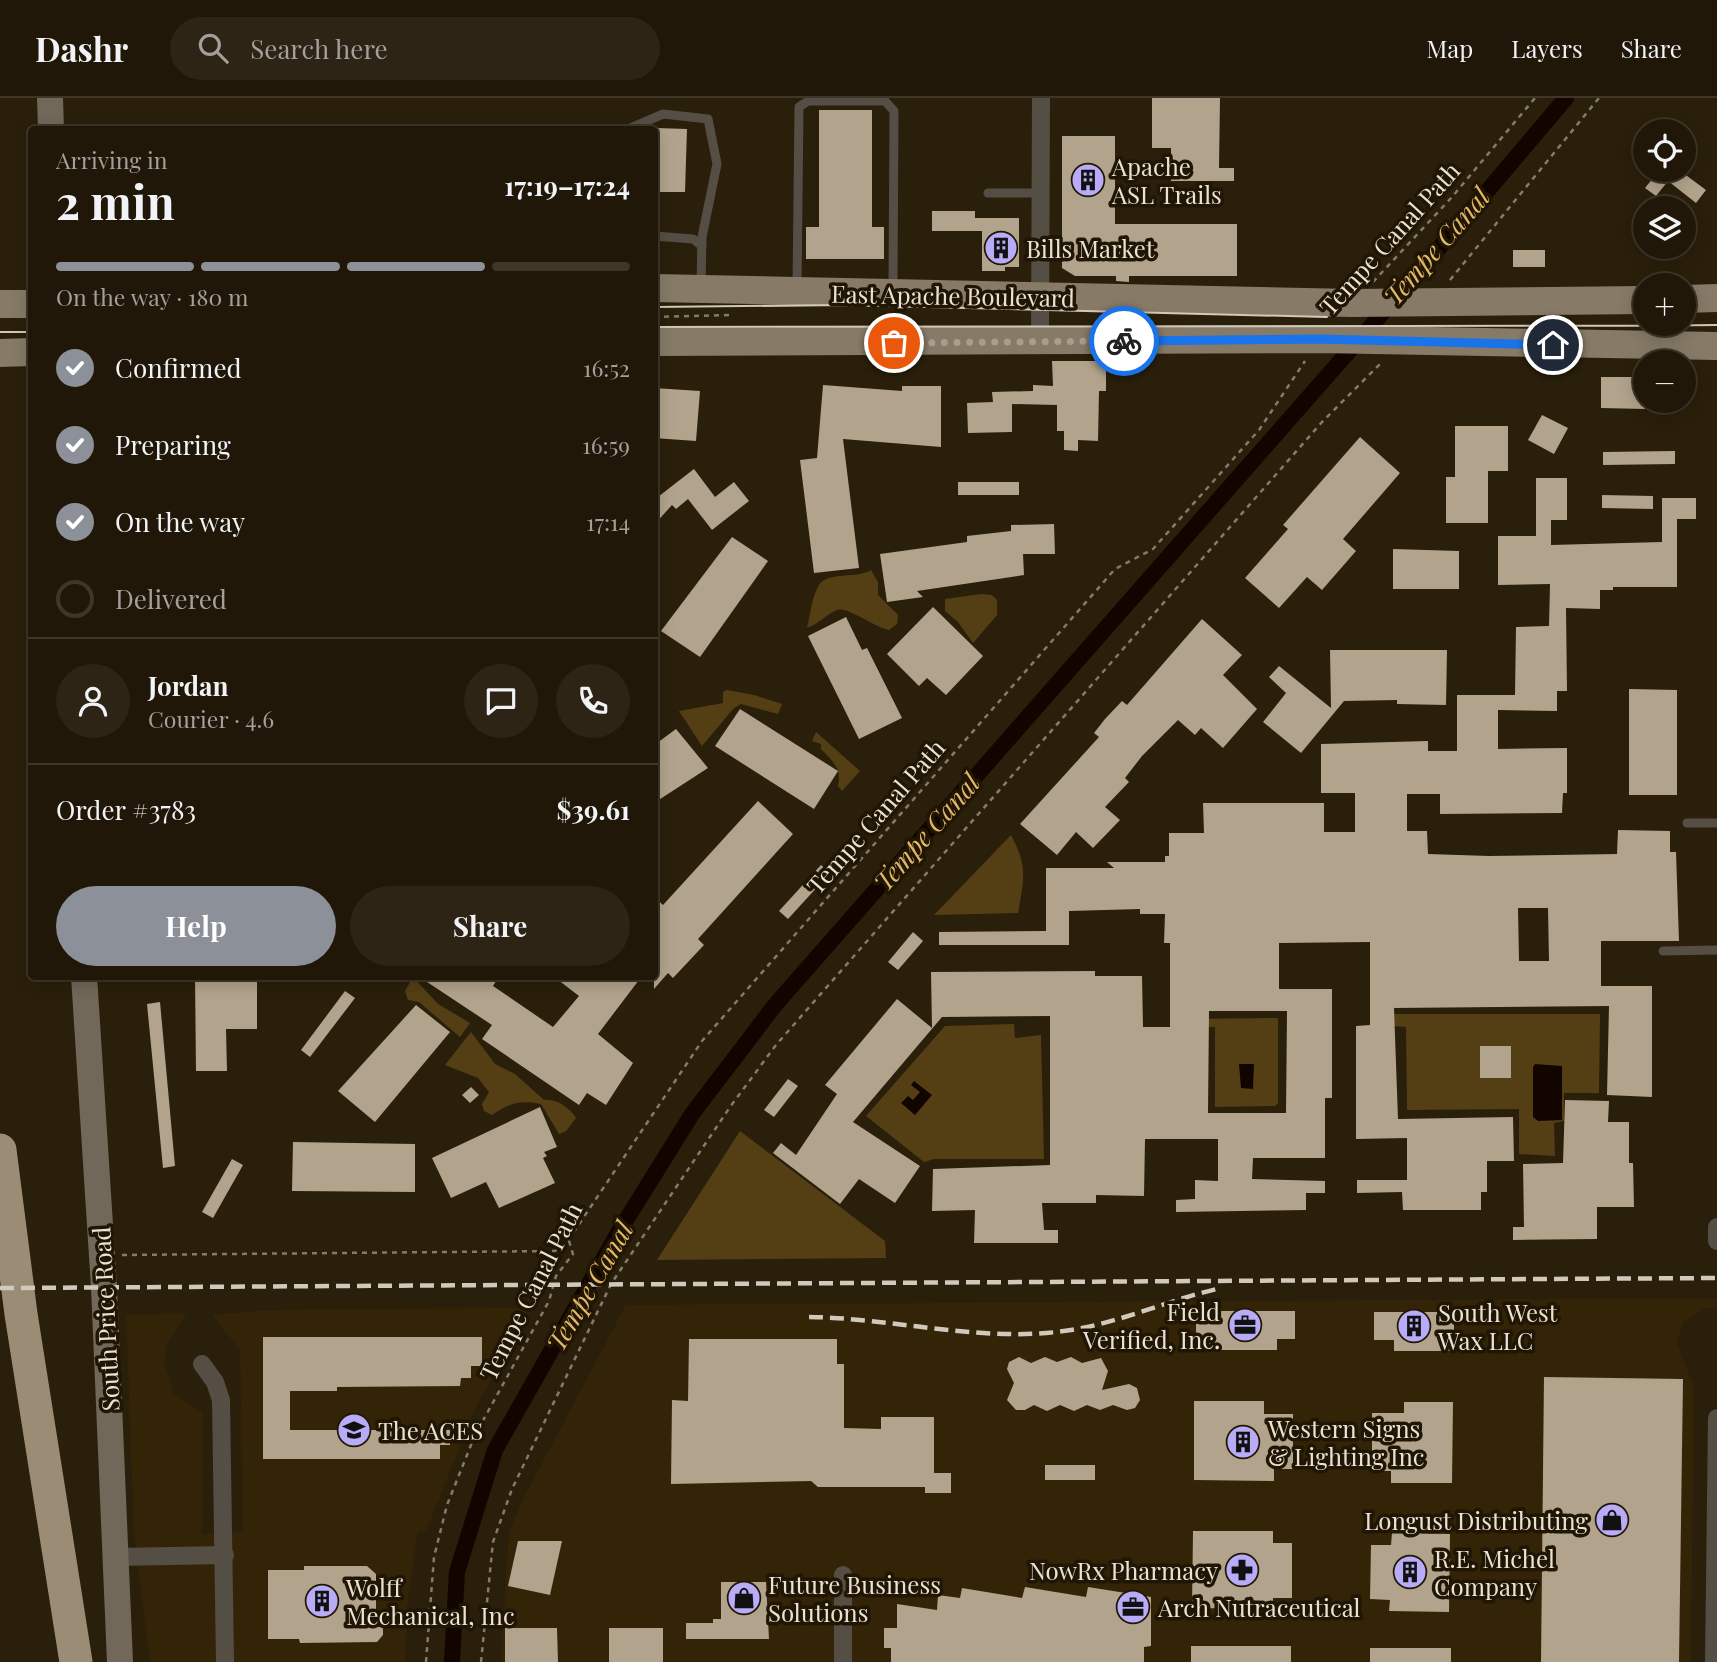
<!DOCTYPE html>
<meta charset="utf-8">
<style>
:root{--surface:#201708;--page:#2d2416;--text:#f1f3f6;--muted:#a29f9c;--line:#3d3629;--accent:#8c9099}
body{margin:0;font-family:"Playfair Display",serif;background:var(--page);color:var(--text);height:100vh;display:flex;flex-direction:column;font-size:26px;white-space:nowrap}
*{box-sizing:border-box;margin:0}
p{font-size:23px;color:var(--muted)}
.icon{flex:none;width:38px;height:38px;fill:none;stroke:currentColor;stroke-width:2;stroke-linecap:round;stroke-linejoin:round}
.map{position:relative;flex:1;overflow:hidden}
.details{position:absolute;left:28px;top:28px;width:630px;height:854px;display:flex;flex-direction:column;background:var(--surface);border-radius:7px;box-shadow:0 4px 18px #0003,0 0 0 2px var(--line)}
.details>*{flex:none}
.buttons{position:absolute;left:1633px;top:21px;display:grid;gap:14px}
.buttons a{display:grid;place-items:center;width:63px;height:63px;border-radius:50%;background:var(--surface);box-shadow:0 4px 18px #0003,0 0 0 2px var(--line);font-size:35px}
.pin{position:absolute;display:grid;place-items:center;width:60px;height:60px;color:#fff;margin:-30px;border:4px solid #fff;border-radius:50%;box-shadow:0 2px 7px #0007}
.courier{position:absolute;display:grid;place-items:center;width:70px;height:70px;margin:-35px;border:5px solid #1a73e8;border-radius:50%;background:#fff;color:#222;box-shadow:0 2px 9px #0007}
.head em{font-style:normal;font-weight:700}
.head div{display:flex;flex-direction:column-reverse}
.head{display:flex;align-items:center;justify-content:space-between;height:119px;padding:0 28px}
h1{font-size:46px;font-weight:700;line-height:52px}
.bar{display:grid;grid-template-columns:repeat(4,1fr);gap:10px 7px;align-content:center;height:84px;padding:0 28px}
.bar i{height:9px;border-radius:5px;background:var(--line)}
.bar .active{background:var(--accent)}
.bar p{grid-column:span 4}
.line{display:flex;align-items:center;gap:18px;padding:0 28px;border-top:2px solid var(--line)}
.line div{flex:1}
.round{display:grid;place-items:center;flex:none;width:74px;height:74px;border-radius:37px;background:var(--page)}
ol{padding:0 28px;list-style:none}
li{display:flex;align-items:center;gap:21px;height:77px}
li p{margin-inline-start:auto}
li .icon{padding:7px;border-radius:50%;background:var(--accent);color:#fff;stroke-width:4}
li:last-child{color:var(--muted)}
li i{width:38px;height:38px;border:4px solid var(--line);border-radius:50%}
.action{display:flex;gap:14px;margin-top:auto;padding:14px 28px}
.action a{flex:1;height:80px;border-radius:42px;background:var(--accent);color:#fff;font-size:28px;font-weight:700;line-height:80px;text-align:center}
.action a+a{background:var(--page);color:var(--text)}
header{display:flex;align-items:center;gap:42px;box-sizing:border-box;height:98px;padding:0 35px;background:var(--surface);border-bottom:2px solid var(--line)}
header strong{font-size:33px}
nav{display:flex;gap:38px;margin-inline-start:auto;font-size:24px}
.search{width:490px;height:63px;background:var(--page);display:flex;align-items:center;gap:18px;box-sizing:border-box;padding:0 24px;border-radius:38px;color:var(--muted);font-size:26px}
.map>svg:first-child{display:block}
</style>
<header>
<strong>Dashr</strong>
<div class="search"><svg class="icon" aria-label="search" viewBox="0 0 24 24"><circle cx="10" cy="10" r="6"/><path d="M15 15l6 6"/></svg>Search here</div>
<nav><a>Map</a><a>Layers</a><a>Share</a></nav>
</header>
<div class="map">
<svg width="1717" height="1564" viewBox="0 0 1717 1564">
<rect width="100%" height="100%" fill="#2a1f0a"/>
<g fill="#332408">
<path d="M1717,1200v9l-14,2 -20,13 -6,22 17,42 -3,276h-1190l8,-130 15,-35 102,-192z"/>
<path d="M523,1210l5,5 -53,96 -49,122h-8l-10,67 -3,64h-255l-16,-130 -8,-217 61,-2 -20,30 -3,19 10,32 29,19 -1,121 41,-2 -3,-182 -28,-35 52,-5z"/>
</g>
<g fill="#543f15">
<path d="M871,472l7,12v13l20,20 -1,9 -8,6c-13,-2 -42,-24 -52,-20 -11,5 -19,14 -30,18 3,-12 5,-32 12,-43 9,-14 38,-6 52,-15z"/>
<path d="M981,496l11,1 5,5v15l-24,28 -15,-21 -13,-11v-12z"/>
<path d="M727,592l27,5 28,9 -4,10 -37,-10 -7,4 -32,38 -23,-35 44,-8v-11z"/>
<path d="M816,634l44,39 -18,20 -4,-5c4,-17 -5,-25 -17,-37v-5l-9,-3z"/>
<path d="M1011,737c17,32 13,44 7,78l-84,2z"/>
<path d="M413,879l25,27 32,19 -10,14 -41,-35 -11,-2 -3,-9z"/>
<path d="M1374,916h226l-1,79h-35v28l-10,2 1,33 -36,-2v-45l-112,1 -1,-83 -29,-2z"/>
<path d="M1278,920v85l-3,3 -60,1v-80h-22l-10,-8z"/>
<path d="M1014,926l1,14 26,-3 3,124h-110l-10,3 -58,-46 79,-90z"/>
<path d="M471,934l24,32 20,10 29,26c12,-2 26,8 32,18l-10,13 -7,3 -18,-30c-21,-4 -32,-1 -49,11l-8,-4 -2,-7 7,-12 -11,-14 -33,-13z"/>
<path d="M740,1033l145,110 1,17 -229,2z"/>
</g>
<g fill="#120500">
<path d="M1239,966h15l-1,25 -12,-1z"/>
<path d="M1535,966l27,2v54l-24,1 -5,-4v-50z"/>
<path d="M914,983l18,14 -17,20 -14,-12 7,-7 5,4 7,-8 -9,-7z"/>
</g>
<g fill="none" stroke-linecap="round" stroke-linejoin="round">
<path stroke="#120500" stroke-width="16" d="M452,1564l5,-90 38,-122 123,-217 74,-119 83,-109 654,-745 137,-162"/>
</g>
<g fill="#b2a48c" fill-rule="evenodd">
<path d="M1152,0h68l-1,70h15v13h-63v-33h-19z"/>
<path d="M819,12h53v117h12v32h-78v-32h13z"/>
<path d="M656,30l31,1 -2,63h-30z"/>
<path d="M1062,38h53v88h122v52h-108v6l-13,-1v-5h-41l-13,-8z"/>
<path d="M1653,72h26l27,20 -10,13 -28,-22 -12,15 -11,-8 12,-15z"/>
<path d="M932,113h43v7h44v49h-14v4h-23v-40h-50z"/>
<rect x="1513" y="152" width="32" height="17"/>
<path d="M1052,263h54v30h-7l-1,50 -20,-1v11l-14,-1v-19h-7v-26l-45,-1v28l-44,1 -1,-30 26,-1 -1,-10 41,-1v-6l20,1z"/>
<path d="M1601,279h44v32l-44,-1z"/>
<path d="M823,287l79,6v-5h39v61l-98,-8 16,129 -45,5 -14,-113 17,-2z"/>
<path d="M654,290l46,3 -4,50 -42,-3z"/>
<path d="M1542,317l26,13 -14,26 -26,-14z"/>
<path d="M1455,328h53v45h-20v52h-42v-46h9z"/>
<path d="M1360,339l40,36 -57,66 13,12 -34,39 -15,-13 -28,31 -34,-30 43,-49 -5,-4z"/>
<path d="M1675,353v13l-72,1v-13z"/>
<path d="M694,371l21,28 19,-15 15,19 -37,29 -24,-31 -12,10 -4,-4 -18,20v-25z"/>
<path d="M1536,380h31v42h-16v25l111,-3v-44h34v21h-19v68h-64v3h-13v19l-34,-1 1,83h-10v20l-59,-1v39l69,-1v45h-4l-1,20 -122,1v-20h-33v37h20l1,23 61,2 128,-2 1,-24 52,1v21h6l3,89h-78v45h51v111l-45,-2 2,-89 -215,2 4,111 115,-2 1,44h-27v31h-6v18h-78l-1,-18 -45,1v-13h50v-42l-51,1v-113l14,-1v-83l-91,1v46h53v109h-7v60h-72l-1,21 73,2v12h-19v17l-130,2v-12l19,-1v-19l23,1v-42h-73l-1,57 -48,-1v8h-54l2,27h14v13h-84l1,-33 -43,1 1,-42 117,-4v-149l-108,1 -89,105 67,44 -25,37 -36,-24 -19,25 -67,-51 8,-10 15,12 41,-61 -12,-9 72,-86 35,29 -1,-56 164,-1v5h47l1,51h27v-84h-6l1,-29h-25v-5l-71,2v34h-130v-13l107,-1v-63h68l-7,-6h58v-6h4v-23h35l-1,-30h121v29h31v-39h-34v-49l107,-3v10h29v-56h58l1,-68 33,-1 1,-42 -52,1v-49h38zM1518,810h30l1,53h-30zM1209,913h78l-1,102h-78z"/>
<rect x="958" y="384" width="61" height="13"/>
<path d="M1602,397l51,1v13l-51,-1z"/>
<path d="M1054,426l1,30h-32l1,21 -107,16 6,6 -36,5 -7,-48 87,-12v-6l44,-5v-6z"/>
<path d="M732,439l36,24 -68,96 -39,-26z"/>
<path d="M1393,451l66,2v38h-66z"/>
<path d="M933,509l50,49 -37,39 -19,-17 -8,8 -32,-32z"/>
<path d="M846,519l16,33 5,-2 35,70 -43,21 -51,-103z"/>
<path d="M1202,521l40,36 -19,20 34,34 -34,39 -22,-20 -6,7 -17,-15 -36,36 -17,22 4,4 -24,25 15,13 -27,28 -17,-16 -19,23 -37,-31 79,-87 -5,-4 11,-14 17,-18 5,4z"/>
<path d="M1330,552h117l-1,55 -49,-1v-4l-53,1 -43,52 -38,-31 23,-29 -17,-16 10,-11 52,42z"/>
<path d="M1629,591l48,1v105h-48z"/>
<path d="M740,611l98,62 -24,38 -99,-63z"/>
<path d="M676,631l32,39 -54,35v-52l6,-4 -3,-4z"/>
<path d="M758,703l35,33 -95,105 6,6 -31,33 -5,-5 -14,16v-92l9,8z"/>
<path d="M821,767l9,8 -42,46 -9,-8z"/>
<path d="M913,834l10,9 -25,29 -10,-8z"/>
<path d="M195,878h62v53h-31l1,42h-31z"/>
<path d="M418,878h81l-6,10 60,41 26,-31 -26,-20h89l-44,58 35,29 -27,42 -19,-12 -8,12 -97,-66 10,-14z"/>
<path d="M345,893l10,7 -45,59 -9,-7z"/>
<path d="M160,904l15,164 -12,2 -16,-164z"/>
<path d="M416,907l34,27 -75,90 -37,-31z"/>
<rect x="1480" y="948" width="31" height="32"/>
<path d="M788,981l10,7 -24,31 -10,-7z"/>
<path d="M471,989l8,8 -9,8 -8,-8z"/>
<path d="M1565,1002l44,1 -1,21h21v41h4l1,44h-37v32l-84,1v-13h11l-1,-63 40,-1z"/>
<path d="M540,1009l17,40 -13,5 3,4 -4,2 12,25 -56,25 -13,-26 -35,16 -19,-40z"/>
<path d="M293,1044l122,2v48l-123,-1z"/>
<path d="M232,1061l11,6 -30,53 -11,-6z"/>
<path d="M1196,1213h99v28h-18v11h-81z"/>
<path d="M1374,1214h80v39h-60v-11h-20z"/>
<path d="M263,1239h219v29h-11v12h-10l-1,8 -123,1v4h-47v39h160v15h-10v14h-177z"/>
<path d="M689,1241h148v25h7v64l37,1v-12h53v56h17v20h-26v-6h-107l-7,-6 -140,3 1,-84 16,1z"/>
<path d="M1019,1259l12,6 14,-6 12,5 14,-5 11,6 19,-5 7,13 -6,19 27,-6 8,4 3,12 -5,8 -8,2 -14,-5 -13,5 -13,-5 -13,6 -14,-6 -13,6 -13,-6 -9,5h-9l-9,-10 7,-17 -7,-14 2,-7z"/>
<path d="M1544,1279l139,2 -4,283h-138z"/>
<path d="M1194,1303h70v13h29v55h-19v12l-80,-1z"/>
<path d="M1404,1304h49l-1,81h-61v-12h-19v-58h32z"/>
<rect x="1045" y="1367" width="50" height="15"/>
<path d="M1193,1433h80v12h19v55h-19v11l-81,-1z"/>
<path d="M1392,1435l58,1 -1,78 -60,-1 1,-11 -20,-1 1,-54h20z"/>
<path d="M518,1443h44l-12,54 -42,-9z"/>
<path d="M304,1468h63l9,8v53h7v8l-6,7 -77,1 -1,-4h-31v-69h36z"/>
<path d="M721,1484h45l3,57h-83v-16h27v-4h8z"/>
<path d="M1025,1489l61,10 2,-10 63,10v49l-7,1v15h-253v-14h-7v-20h13v-24l40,6 1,-15 22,3 2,-10 60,10z"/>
<path d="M505,1530h52l1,34h-53z"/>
<rect x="609" y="1530" width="54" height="34"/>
<rect x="1191" y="1548" width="100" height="16"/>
<rect x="1370" y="1550" width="81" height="14"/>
</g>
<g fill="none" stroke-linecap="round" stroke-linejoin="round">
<g stroke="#847b6a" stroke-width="2.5" stroke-dasharray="5 5" stroke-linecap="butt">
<path d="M1450,182l149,-182"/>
<path d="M1373,184l79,-85 83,-99"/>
<path d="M654,219l75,-2"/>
<path d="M122,1157l432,-4 9,-3 139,-207 413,-472 38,-20 106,-119 46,-69"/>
<path d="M426,1564l8,-105 13,-52 28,-70 74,-134 7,-25 17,-22 -4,-13"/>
<path d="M481,1564l12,-120 19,-53 99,-205 119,-177 46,-62 546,-623 59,-59"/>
</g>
<g stroke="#544e45" stroke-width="9">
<path d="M626,32l37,-16 45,5 9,45 -15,73 -1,48"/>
<path d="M988,95h52"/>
<path d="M654,138l39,3 9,7"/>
<path d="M797,189l2,-180 9,-6h77l9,10 -1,177"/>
<path d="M1687,725h30"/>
<path d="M1663,853l54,-1"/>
</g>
<g stroke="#544e45" stroke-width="18">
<path d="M1040,243l1,-243"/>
<path d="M1717,1143v-14"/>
<path d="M202,1266l13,18 6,18 4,262"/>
<path d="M116,1459l109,-2"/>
<path d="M843,1477v87"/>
<path d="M1714,1564l3,-244"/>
</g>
<g stroke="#716859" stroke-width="26">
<path d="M50,0l1,32"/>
<path d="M84,878l20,311 16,375"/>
</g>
<g stroke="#877b68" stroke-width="28">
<path d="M654,190l698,15 293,-3"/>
<path d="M1684,201l33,-1"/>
<path d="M0,206h32"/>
<path d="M654,244l666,-3 397,7"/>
<path d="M0,255l32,-1"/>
</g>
<path stroke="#9b8d75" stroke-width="33" d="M0,1052l21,164 55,348"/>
<g stroke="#d1c9bc" stroke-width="2">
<path d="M654,209l192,-2 481,12"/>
<path d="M654,229c355,-4 709,2 1063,-2"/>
<path d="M0,234h32"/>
</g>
<g stroke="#d1c9bc" stroke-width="4.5" stroke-dasharray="14 7" stroke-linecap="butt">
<path d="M0,1190l1717,-10"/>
<path d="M809,1219c86,1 177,27 262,13 51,-8 100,-31 150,-42"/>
</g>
</g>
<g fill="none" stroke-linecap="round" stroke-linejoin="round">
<path stroke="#a69e8f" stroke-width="7" stroke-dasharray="0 12.6" d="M894,245l230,-2"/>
<path stroke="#1a73e8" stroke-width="9" d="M1124,243l196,-2 233,6"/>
</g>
<defs>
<symbol id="building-disc" viewBox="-11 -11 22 22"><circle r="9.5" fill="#b8abf7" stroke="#201603"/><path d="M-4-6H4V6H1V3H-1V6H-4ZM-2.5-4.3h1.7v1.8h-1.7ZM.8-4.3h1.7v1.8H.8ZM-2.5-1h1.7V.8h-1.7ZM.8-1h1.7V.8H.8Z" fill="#111"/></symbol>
<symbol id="office-disc" viewBox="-11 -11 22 22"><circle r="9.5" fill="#b8abf7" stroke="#201603"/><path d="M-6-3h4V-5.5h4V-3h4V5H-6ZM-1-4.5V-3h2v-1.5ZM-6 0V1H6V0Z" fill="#111"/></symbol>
<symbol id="school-disc" viewBox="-11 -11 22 22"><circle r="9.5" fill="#b8abf7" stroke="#201603"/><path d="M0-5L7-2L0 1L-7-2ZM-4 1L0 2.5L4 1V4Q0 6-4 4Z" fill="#111"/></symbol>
<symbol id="shop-disc" viewBox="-11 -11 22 22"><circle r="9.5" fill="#b8abf7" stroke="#201603"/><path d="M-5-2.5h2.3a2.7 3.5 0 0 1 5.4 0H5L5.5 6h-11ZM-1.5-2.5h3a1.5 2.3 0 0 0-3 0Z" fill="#111"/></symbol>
<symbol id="pharmacy-disc" viewBox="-11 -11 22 22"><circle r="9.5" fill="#b8abf7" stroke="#201603"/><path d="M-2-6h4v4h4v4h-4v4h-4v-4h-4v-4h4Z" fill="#111"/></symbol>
</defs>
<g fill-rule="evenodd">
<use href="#building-disc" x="1069" y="63" width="38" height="38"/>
<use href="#building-disc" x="982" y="131" width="38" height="38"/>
<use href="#office-disc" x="1226" y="1208" width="38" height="38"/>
<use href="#building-disc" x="1395" y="1209" width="38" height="38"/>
<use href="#school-disc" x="335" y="1313" width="38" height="38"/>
<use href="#building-disc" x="1224" y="1325" width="38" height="38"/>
<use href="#shop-disc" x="1593" y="1403" width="38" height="38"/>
<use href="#pharmacy-disc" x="1223" y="1453" width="38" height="38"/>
<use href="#building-disc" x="1391" y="1455" width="38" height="38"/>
<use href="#shop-disc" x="725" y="1481" width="38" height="38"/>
<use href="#building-disc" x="303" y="1484" width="38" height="38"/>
<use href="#office-disc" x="1114" y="1490" width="38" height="38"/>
</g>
<g text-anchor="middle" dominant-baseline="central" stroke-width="7" stroke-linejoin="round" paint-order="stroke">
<g font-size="24" fill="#e9e2d6" stroke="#201603" text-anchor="start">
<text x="1112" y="68">Apache<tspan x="1112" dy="28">ASL Trails</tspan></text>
<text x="1026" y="150">Bills Market</text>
<text x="1220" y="1213" text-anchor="end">Field<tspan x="1220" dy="28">Verified, Inc.</tspan></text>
<text x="1438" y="1214">South West<tspan x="1438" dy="28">Wax LLC</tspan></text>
<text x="1268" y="1330">Western Signs<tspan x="1268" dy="28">&amp; Lighting Inc</tspan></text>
<text x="378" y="1332">The ACES</text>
<text x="1588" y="1422" text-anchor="end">Longust Distributing</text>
<text x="1434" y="1460">R.E. Michel<tspan x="1434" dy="28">Company</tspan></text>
<text x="1218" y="1472" text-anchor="end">NowRx Pharmacy</text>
<text x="768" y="1486">Future Business<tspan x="768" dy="28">Solutions</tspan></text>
<text x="346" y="1489">Wolff<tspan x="346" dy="28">Mechanical, Inc</tspan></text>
<text x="1158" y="1509">Arch Nutraceutical</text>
</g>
<g font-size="24" fill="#e9e2d6" stroke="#201603">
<text transform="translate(1389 140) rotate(-48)">Tempe Canal Path</text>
<text transform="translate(953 197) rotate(1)">East Apache Boulevard</text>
<text transform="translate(875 718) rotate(-49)">Tempe Canal Path</text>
<text transform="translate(530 1193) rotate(-63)">Tempe Canal Path</text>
<text transform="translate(105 1221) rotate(-93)">South Price Road</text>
</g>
<g font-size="26" font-style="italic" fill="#e3b768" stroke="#201603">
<text transform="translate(1436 148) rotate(-49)">Tempe Canal</text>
<text transform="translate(926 734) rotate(-49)">Tempe Canal</text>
<text transform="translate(589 1188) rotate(-60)">Tempe Canal</text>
</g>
</g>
</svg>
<div class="buttons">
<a><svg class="icon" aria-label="locate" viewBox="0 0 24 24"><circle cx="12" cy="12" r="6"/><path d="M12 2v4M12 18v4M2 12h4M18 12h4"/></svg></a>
<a><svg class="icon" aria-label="layers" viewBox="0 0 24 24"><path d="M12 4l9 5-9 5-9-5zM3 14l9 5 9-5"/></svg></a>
<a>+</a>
<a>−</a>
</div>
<div class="pin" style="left:894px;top:245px;background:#ea580c"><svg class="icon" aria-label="bag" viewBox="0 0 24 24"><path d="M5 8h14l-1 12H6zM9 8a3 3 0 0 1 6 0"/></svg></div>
<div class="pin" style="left:1553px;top:247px;background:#1f2937"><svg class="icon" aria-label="home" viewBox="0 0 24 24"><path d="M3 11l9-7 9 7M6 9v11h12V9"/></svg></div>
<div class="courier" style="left:1124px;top:243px"><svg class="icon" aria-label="bike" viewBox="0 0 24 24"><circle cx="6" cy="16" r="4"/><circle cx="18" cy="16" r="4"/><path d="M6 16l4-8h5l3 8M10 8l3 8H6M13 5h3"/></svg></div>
<section class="details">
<div class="head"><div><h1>2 min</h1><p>Arriving in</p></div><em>17:19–17:24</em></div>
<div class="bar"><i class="active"></i><i class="active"></i><i class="active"></i><i></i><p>On the way · 180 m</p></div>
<ol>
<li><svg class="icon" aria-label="check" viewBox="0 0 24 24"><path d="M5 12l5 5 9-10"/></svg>Confirmed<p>16:52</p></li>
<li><svg class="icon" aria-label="check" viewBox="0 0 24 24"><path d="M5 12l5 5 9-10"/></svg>Preparing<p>16:59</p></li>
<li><svg class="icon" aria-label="check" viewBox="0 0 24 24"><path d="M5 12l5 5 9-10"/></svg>On the way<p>17:14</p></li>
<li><i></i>Delivered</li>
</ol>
<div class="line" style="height:126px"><a class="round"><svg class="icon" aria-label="person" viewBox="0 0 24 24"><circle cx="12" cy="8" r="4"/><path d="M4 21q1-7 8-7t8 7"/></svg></a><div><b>Jordan</b><p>Courier · 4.6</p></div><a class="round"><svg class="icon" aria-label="chat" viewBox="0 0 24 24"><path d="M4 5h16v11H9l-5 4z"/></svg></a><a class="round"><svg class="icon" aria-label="phone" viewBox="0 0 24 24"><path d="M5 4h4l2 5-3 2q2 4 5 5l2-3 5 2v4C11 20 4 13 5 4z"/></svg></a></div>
<div class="line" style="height:91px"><div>Order #3783</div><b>$39.61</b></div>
<div class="action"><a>Help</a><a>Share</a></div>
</section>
</div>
